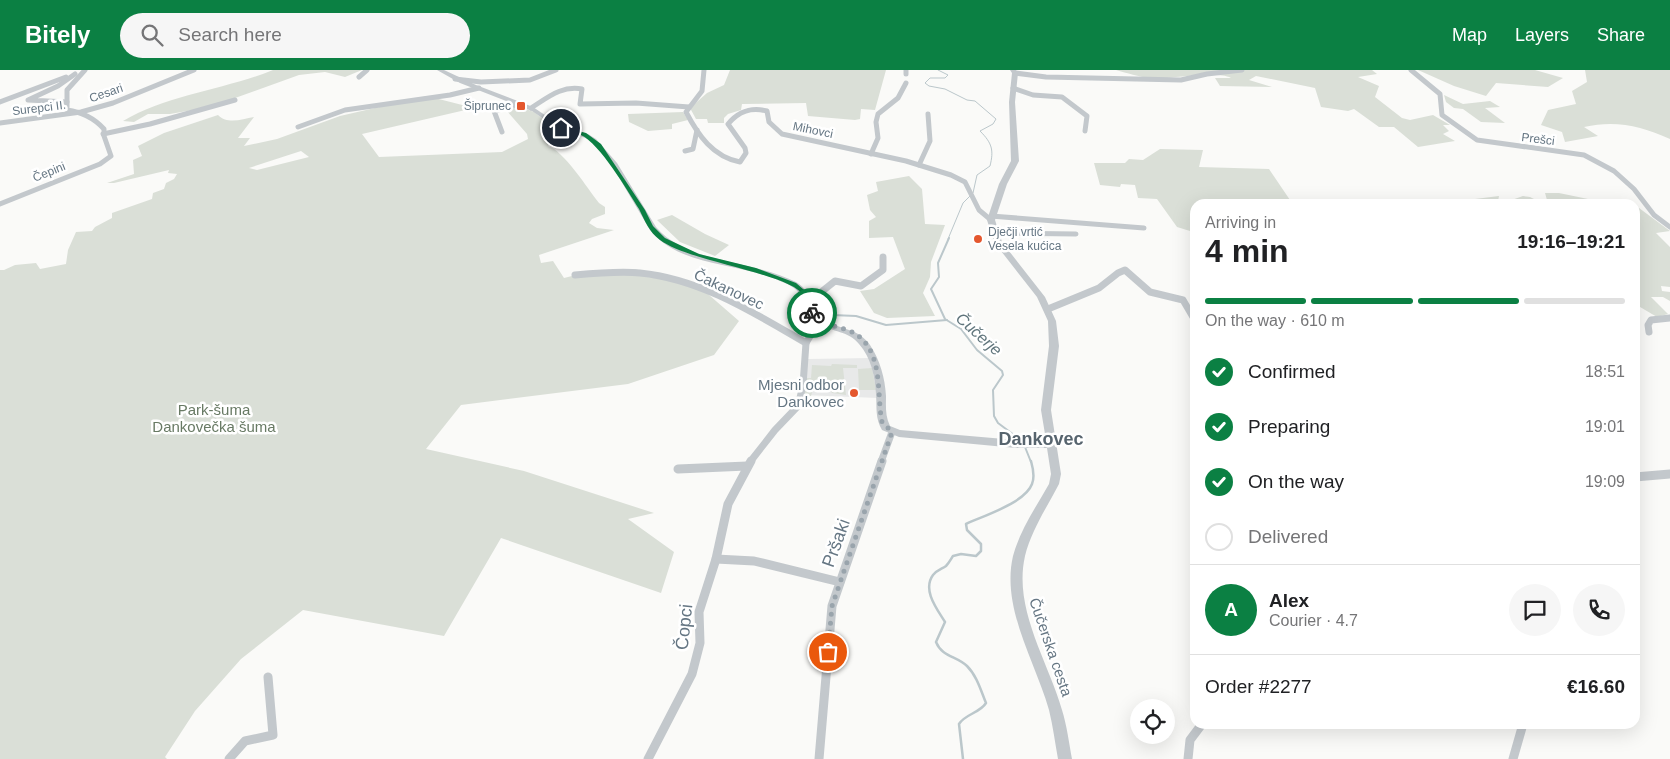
<!DOCTYPE html>
<meta charset="utf-8">
<style>
:root{--surface:#fff;--page:#f6f6f6;--text:#202124;--muted:#757577;--line:#e0e0e0;--accent:#0b8043}
body{margin:0;font-family:Helvetica,sans-serif;background:var(--page);color:var(--text);height:100vh;display:flex;flex-direction:column;font-size:19px;white-space:nowrap}
*{box-sizing:border-box;margin:0}
p{font-size:16px;color:var(--muted)}
.icon{flex:none;width:28px;height:28px;fill:none;stroke:currentColor;stroke-width:2;stroke-linecap:round;stroke-linejoin:round}
.map{position:relative;flex:1;overflow:hidden}
.drawer{position:absolute;left:1190px;top:129px;width:450px;height:530px;display:flex;flex-direction:column;background:var(--surface);border-radius:15px;box-shadow:0 5px 20px #0002}
.drawer>*{flex:none}
.controls{position:absolute;left:1130px;top:629px;display:grid;gap:10px}
.controls a{display:grid;place-items:center;width:45px;height:45px;border-radius:50%;background:var(--surface);box-shadow:0 5px 20px #0002;font-size:25px}
.pin{position:absolute;display:grid;place-items:center;width:42px;height:42px;color:#fff;margin:-21px;border:2px solid #fff;border-radius:50%;box-shadow:0 1px 5px #0007}
.courier{position:absolute;display:grid;place-items:center;width:50px;height:50px;margin:-25px;border:4px solid #0b8043;border-radius:50%;background:#fff;color:#222;box-shadow:0 1px 6px #0007}
.head em{font-style:normal;font-weight:700}
.head div{display:flex;flex-direction:column-reverse}
.head{display:flex;align-items:center;justify-content:space-between;height:85px;padding:0 15px}
h1{font-size:32px;font-weight:700;line-height:38px}
.bar{display:grid;grid-template-columns:repeat(4,1fr);gap:8px 5px;align-content:center;height:60px;padding:0 15px}
.bar i{height:6px;border-radius:4px;background:var(--line)}
.bar .current{background:var(--accent)}
.bar p{grid-column:span 4}
.line{display:flex;align-items:center;gap:12px;padding:0 15px;border-top:1px solid var(--line)}
.line div{flex:1}
.round{display:grid;place-items:center;flex:none;width:52px;height:52px;border-radius:26px;background:var(--page)}
ol{padding:0 15px;list-style:none}
li{display:flex;align-items:center;gap:15px;height:55px}
li p{margin-inline-start:auto}
li .icon{padding:5px;border-radius:50%;background:var(--accent);color:#fff;stroke-width:4}
li:last-child{color:var(--muted)}
li i{width:28px;height:28px;border:2px solid var(--line);border-radius:50%}
header{display:flex;align-items:center;gap:30px;box-sizing:border-box;height:70px;padding:0 25px;background:var(--accent);color:#fff}
header strong{font-size:24px}
nav{display:flex;gap:28px;margin-inline-start:auto;font-size:18px}
.search{width:350px;height:45px;background:var(--page);display:flex;align-items:center;gap:12px;box-sizing:border-box;padding:0 18px;border-radius:28px;color:var(--muted);font-size:19px}
.map>svg:first-child{display:block}
</style>
<header>
<strong>Bitely</strong>
<div class="search"><svg class="icon" aria-label="search" viewBox="0 0 24 24"><circle cx="10" cy="10" r="6"/><path d="M15 15l6 6"/></svg>Search here</div>
<nav><a>Map</a><a>Layers</a><a>Share</a></nav>
</header>
<div class="map">
<svg width="1670" height="689" viewBox="0 0 1670 689">
<rect width="100%" height="100%" fill="#fafaf8"/>
<path fill="#e8e9e9" d="M870,288l8,40 -75,-3 5,-36z"/>
<g fill="#dadfd7" fill-rule="evenodd">
<path d="M273,0h89l-17,7 -20,-5 -26,3 -89,32 -40,7h-22l-14,8 -11,-1c46,-27 101,-31 150,-51z"/>
<path d="M730,0h156l-11,40 -14,-1 -1,10 -5,1 -47,-4 -2,-13 -64,1 -1,6 -13,4 -4,4v5h-16l-1,-4h-11l-6,-11 17,-15 17,-8z"/>
<path d="M1116,0h256l5,4 -19,3 21,9 -4,11 27,21 8,2 23,-5 17,10h-7l6,6 -6,3 12,7 -37,6 -24,-20h-15l-25,-18 -6,2 -27,-4 -6,-19 -59,-12 -7,4 23,7 -52,-1 -5,-8h16c-16,-8 -60,2 -81,0 -11,-1 -23,-5 -34,-8z"/>
<path d="M1418,0h117l28,8 -15,9 -52,-4 -10,13 -32,-10z"/>
<path d="M1585,0h85v69c-29,-13 -54,-19 -86,-12l14,9 -33,6 -3,-10 -21,-7 7,-15 28,-6 -4,-13 15,-9z"/>
<path d="M1444,25l19,9 27,-3 10,6 -15,1 20,15 -24,-1 -18,-13 -9,-1 -8,-6z"/>
<path d="M427,26l47,12 -112,26 17,23 123,-5 26,-13 -1,-5 -20,-23 11,-5 16,6 28,21 -12,4 1,4 -3,5c15,4 40,43 51,57l6,4v7l-13,5 -3,4 8,5 17,2 -75,25 2,8 12,-2 11,17 16,-4 55,-5 66,19 38,33 -25,34 -86,29 -167,21 -35,44 98,22 130,42 -26,6 46,33 -13,41 -160,-55 -57,98 -141,-26 -62,49 -46,52 -30,46 2,2h-167v-489h4l11,-5 21,-2 4,6 26,-5 2,-14 8,-18 16,-1 3,-4 17,-9v-5l40,-14 1,-6 11,-4 2,-6 8,-4 3,-5 -9,-1 1,-3 -55,13h-7l27,-9 -1,-14 9,-4 -4,-10 26,-13 54,-18c10,10 24,4 36,2l-16,21h12l-6,8 33,-7 63,-23zM301,81l8,6 -52,13 -8,-2z"/>
<path d="M683,42l5,8 -16,4v5l-24,2 -19,-9 -1,-8z"/>
<path d="M1160,79l43,1 -4,17 70,2 21,31h-13l2,4h-84v33l-5,-6 -13,-4 -20,-28 -19,-1 -3,-13 -14,-1 -1,3 -20,-2 -6,-22h31l4,-4 14,1z"/>
<path d="M909,106l13,13 3,35 20,1 -14,37 -1,15 -7,16 12,23 -48,2 -13,-5 -14,-22 14,-2 31,-20 -12,-32 -24,1v-17l7,-4 -6,-7 -3,-15 11,-4 -2,-9z"/>
<path d="M1545,123h14l53,11h-140l3,-5 24,-3 -1,5 8,1 17,-6 7,1 6,3h11z"/>
<path d="M1635,138h4l31,23 -14,2 14,14v40l-9,-1 1,5 8,1v9l-7,-4h-12l17,17 -11,3 -22,-13z"/>
<path d="M672,145l33,19 24,11 -14,11 -35,-14 -23,-22z"/>
<path d="M832,294l25,1v3h-14l3,27 -14,-2 -2,-3 -17,-1 -2,7 -8,-1 3,-17h5l1,-13 19,1z"/>
<path d="M872,298l4,22h-17l-1,-21z"/>
</g>
<g fill="none" stroke-linecap="round" stroke-linejoin="round">
<path stroke="#bbc7cb" stroke-width="1" d="M938,0l10,5 -3,3h-15l-5,5 4,3 16,3 22,11 8,1 21,18 -3,5 -13,7c12,12 14,19 10,35l-13,9 -4,18 -10,10 -15,36"/>
<g stroke="#bbc7cb" stroke-width="2">
<path d="M949,168l-11,25 1,14 -8,12 14,30 16,10 16,21 25,21 1,4 -10,15 1,26 4,7 24,18"/>
<path d="M816,241l16,4 24,1 30,9 61,-5"/>
<path d="M1025,377l6,15"/>
</g>
<path stroke="#bbc7cb" stroke-width="2.5" d="M963,689l-4,-35c6,-10 21,-11 27,-21 -5,-12 -9,-27 -19,-37 -10,-10 -25,-9 -31,-24l9,-20c-8,-13 -23,-32 -12,-47 4,-5 9,-6 13,-9 3,-3 5,-7 7,-10l8,-2 15,2 5,-5v-7l-14,-14 -1,-6c17,-8 59,-21 66,-40 3,-7 1,-16 -1,-23"/>
<g stroke="#c3c8cc" stroke-width="5">
<path d="M704,0l-2,21 -16,21c12,23 27,45 54,50l6,-9 -1,-5 -17,-24c11,-13 23,-17 39,-13l2,11 13,12 124,27 45,14 14,7 14,28 12,10"/>
<path d="M906,0v4"/>
<path d="M1411,0l29,24 2,21 35,25 107,15 30,16 20,18 20,26 16,12"/>
<path d="M1015,3l31,4 135,3 26,-6 35,-4"/>
<path d="M359,7l8,-7"/>
<path d="M455,9l26,3 49,-2 26,-10"/>
<path d="M1013,18l20,7 29,2 25,19 -2,15"/>
<path d="M0,32l66,-25"/>
<path d="M67,32l-39,-2 30,-14 17,-12"/>
<path d="M531,38c16,-10 31,-23 51,-19l-2,15 56,-1 53,4"/>
<path d="M0,53l81,-11 32,-9 81,-33"/>
<path d="M298,57l47,-17 105,-15 29,-7"/>
<path d="M502,62l-8,-21 25,-7"/>
<path d="M103,64l47,-10 85,-24"/>
<path d="M685,81l8,-2 4,-19"/>
<path d="M871,84l7,-16 -2,-16 2,-8 20,-16 8,-15"/>
<path d="M919,95l11,-24 -2,-27"/>
<path d="M0,134l100,-40 11,-8 -7,-20v-7c-10,-11 -22,-17 -37,-19v-20l18,-20"/>
<path d="M991,146l153,12"/>
<path d="M994,163l82,1"/>
</g>
<g stroke="#c3c8cc" stroke-width="7">
<path d="M575,205c22,-2 44,-4 65,-2 61,6 114,40 166,70"/>
<path d="M810,231l25,-20 26,5 22,-16v-13"/>
<path d="M1048,239l51,-21 19,-15 7,-3 25,22 33,8 10,17"/>
<path d="M1649,262l-1,-7 3,-5 19,-2"/>
<path d="M750,392l25,-32 23,-24 5,-21 3,-42 13,-22"/>
<path d="M881,392l11,-30"/>
</g>
<g stroke="#c3c8cc" stroke-width="9">
<path d="M678,399l69,-3"/>
<path d="M1635,407l35,-3"/>
<path d="M716,489l38,2 86,21"/>
<path d="M229,689l16,-18 28,-6 -5,-58"/>
<path d="M648,689l44,-85 8,-31 -1,-31 17,-53 12,-55 23,-43"/>
<path d="M819,689l13,-153 50,-145"/>
<path d="M1188,689l2,-19 12,-16"/>
<path d="M1513,689l10,-35"/>
</g>
<path fill="#c3c8cc" fill-rule="evenodd" d="M437,0h7l32,15 57,22 28,19 27,8 8,5 21,24 39,64c31,37 98,33 140,55 18,10 14,29 29,38 17,11 32,7 45,25 10,15 15,33 16,51 0,10 -1,20 4,30l10,4 116,10h30l-5,-30 8,-64 -1,-25 -11,-24 -43,-55 -7,-22 12,-36 12,-23 -2,-59 3,-29 -2,-3h6l2,3 -3,29 4,59 -12,23 -12,36 7,22 43,55 11,24 3,25 -8,64 10,64 -2,10c-12,23 -28,47 -34,72 -12,53 23,105 37,154 5,16 7,33 10,49h-14c-3,-16 -5,-33 -9,-49 -14,-49 -48,-102 -36,-154 7,-26 23,-49 36,-72l2,-10 -4,-26h-31l-117,-11 -17,-7c-7,-12 -5,-22 -6,-36 -1,-17 -5,-37 -17,-50 -10,-13 -27,-12 -40,-20 -12,-7 -11,-18 -18,-28 -4,-8 -13,-12 -21,-15 -41,-19 -99,-13 -130,-51l-39,-66 -19,-23 -9,-4 -26,-9 -25,-17 -72,-28z"/>
</g>
<path fill="#0b8043" d="M559,56l27,7 15,11 44,66 8,16 12,12 34,16 57,14 40,15 14,12 5,19h-5c-3,-5 -3,-12 -6,-18 -14,-23 -115,-34 -144,-56 -11,-8 -15,-19 -21,-31 -12,-19 -39,-65 -58,-74 -7,-3 -15,-4 -22,-6z"/>
<g fill="none" stroke-linecap="round" stroke-linejoin="round">
<path stroke="#99a4ac" stroke-width="5" stroke-dasharray="0 9" d="M812,243c9,13 24,12 38,18 35,16 26,62 32,91l10,10 -60,174 -4,46"/>
</g>
<g fill="#e4572e" stroke="#fff" stroke-width="2">
<rect x="516" y="31" width="10" height="10" rx="2.5"/>
<circle cx="978" cy="169" r="5"/>
<circle cx="854" cy="323" r="5"/>
</g>
<g text-anchor="middle" dominant-baseline="central" stroke-width="5" stroke-linejoin="round" paint-order="stroke">
<g font-size="12" fill="#657683" stroke="#fff">
<text transform="translate(106 23) rotate(-19)">Cesari</text>
<text transform="translate(39 38) rotate(-7)">Surepci II.</text>
<text transform="translate(813 60) rotate(12)">Mihovci</text>
<text transform="translate(1538 69) rotate(7)">Prešci</text>
<text transform="translate(49 102) rotate(-22)">Čepini</text>
</g>
<g font-size="12" fill="#657683" stroke="#fff" text-anchor="end">
<text x="511" y="36">Šiprunec</text>
<text x="988" y="162" text-anchor="start">Dječji vrtić<tspan x="988" dy="14">Vesela kućica</tspan></text>
</g>
<g font-size="15" fill="#657683" stroke="#fff">
<text transform="translate(729 219) rotate(25)">Čakanovec</text>
<text transform="translate(1051 577) rotate(71)">Čučerska cesta</text>
</g>
<g font-size="15" fill="#657683" stroke="#fff" text-anchor="end">
<text x="844" y="314">Mjesni odbor<tspan x="844" dy="17">Dankovec</tspan></text>
</g>
<g font-size="15" fill="#687a64" stroke="#fff">
<text x="214" y="339">Park-šuma<tspan x="214" dy="17">Dankovečka šuma</tspan></text>
</g>
<g font-size="16" font-style="italic" fill="#60757c" stroke="#fff">
<text transform="translate(979 264) rotate(42)">Čučerje</text>
</g>
<g font-size="18" font-weight="bold" fill="#57646e" stroke="#fff">
<text x="1041" y="369">Dankovec</text>
</g>
<g font-size="18" fill="#657683" stroke="#fff">
<text transform="translate(836 473) rotate(-70)">Pršaki</text>
<text transform="translate(684 557) rotate(-84)">Čopci</text>
</g>
</g>
</svg>
<div class="controls">
<a><svg class="icon" aria-label="locate" viewBox="0 0 24 24"><circle cx="12" cy="12" r="6"/><path d="M12 2v4M12 18v4M2 12h4M18 12h4"/></svg></a>
</div>
<div class="pin" style="left:828px;top:582px;background:#ea580c"><svg class="icon" aria-label="bag" viewBox="0 0 24 24"><path d="M5 8h14l-1 12H6zM9 8a3 3 0 0 1 6 0"/></svg></div>
<div class="pin" style="left:561px;top:58px;background:#1f2937"><svg class="icon" aria-label="home" viewBox="0 0 24 24"><path d="M3 11l9-7 9 7M6 9v11h12V9"/></svg></div>
<div class="courier" style="left:812px;top:243px"><svg class="icon" aria-label="bike" viewBox="0 0 24 24"><circle cx="6" cy="16" r="4"/><circle cx="18" cy="16" r="4"/><path d="M6 16l4-8h5l3 8M10 8l3 8H6M13 5h3"/></svg></div>
<section class="drawer">
<div class="head"><div><h1>4 min</h1><p>Arriving in</p></div><em>19:16–19:21</em></div>
<div class="bar"><i class="current"></i><i class="current"></i><i class="current"></i><i></i><p>On the way · 610 m</p></div>
<ol>
<li><svg class="icon" aria-label="check" viewBox="0 0 24 24"><path d="M5 12l5 5 9-10"/></svg>Confirmed<p>18:51</p></li>
<li><svg class="icon" aria-label="check" viewBox="0 0 24 24"><path d="M5 12l5 5 9-10"/></svg>Preparing<p>19:01</p></li>
<li><svg class="icon" aria-label="check" viewBox="0 0 24 24"><path d="M5 12l5 5 9-10"/></svg>On the way<p>19:09</p></li>
<li><i></i>Delivered</li>
</ol>
<div class="line" style="height:90px"><b class="round" style="background:var(--accent);color:#fff">A</b><div><b>Alex</b><p>Courier · 4.7</p></div><a class="round"><svg class="icon" aria-label="chat" viewBox="0 0 24 24"><path d="M4 5h16v11H9l-5 4z"/></svg></a><a class="round"><svg class="icon" aria-label="phone" viewBox="0 0 24 24"><path d="M5 4h4l2 5-3 2q2 4 5 5l2-3 5 2v4C11 20 4 13 5 4z"/></svg></a></div>
<div class="line" style="height:65px"><div>Order #2277</div><b>€16.60</b></div>
</section>
</div>
